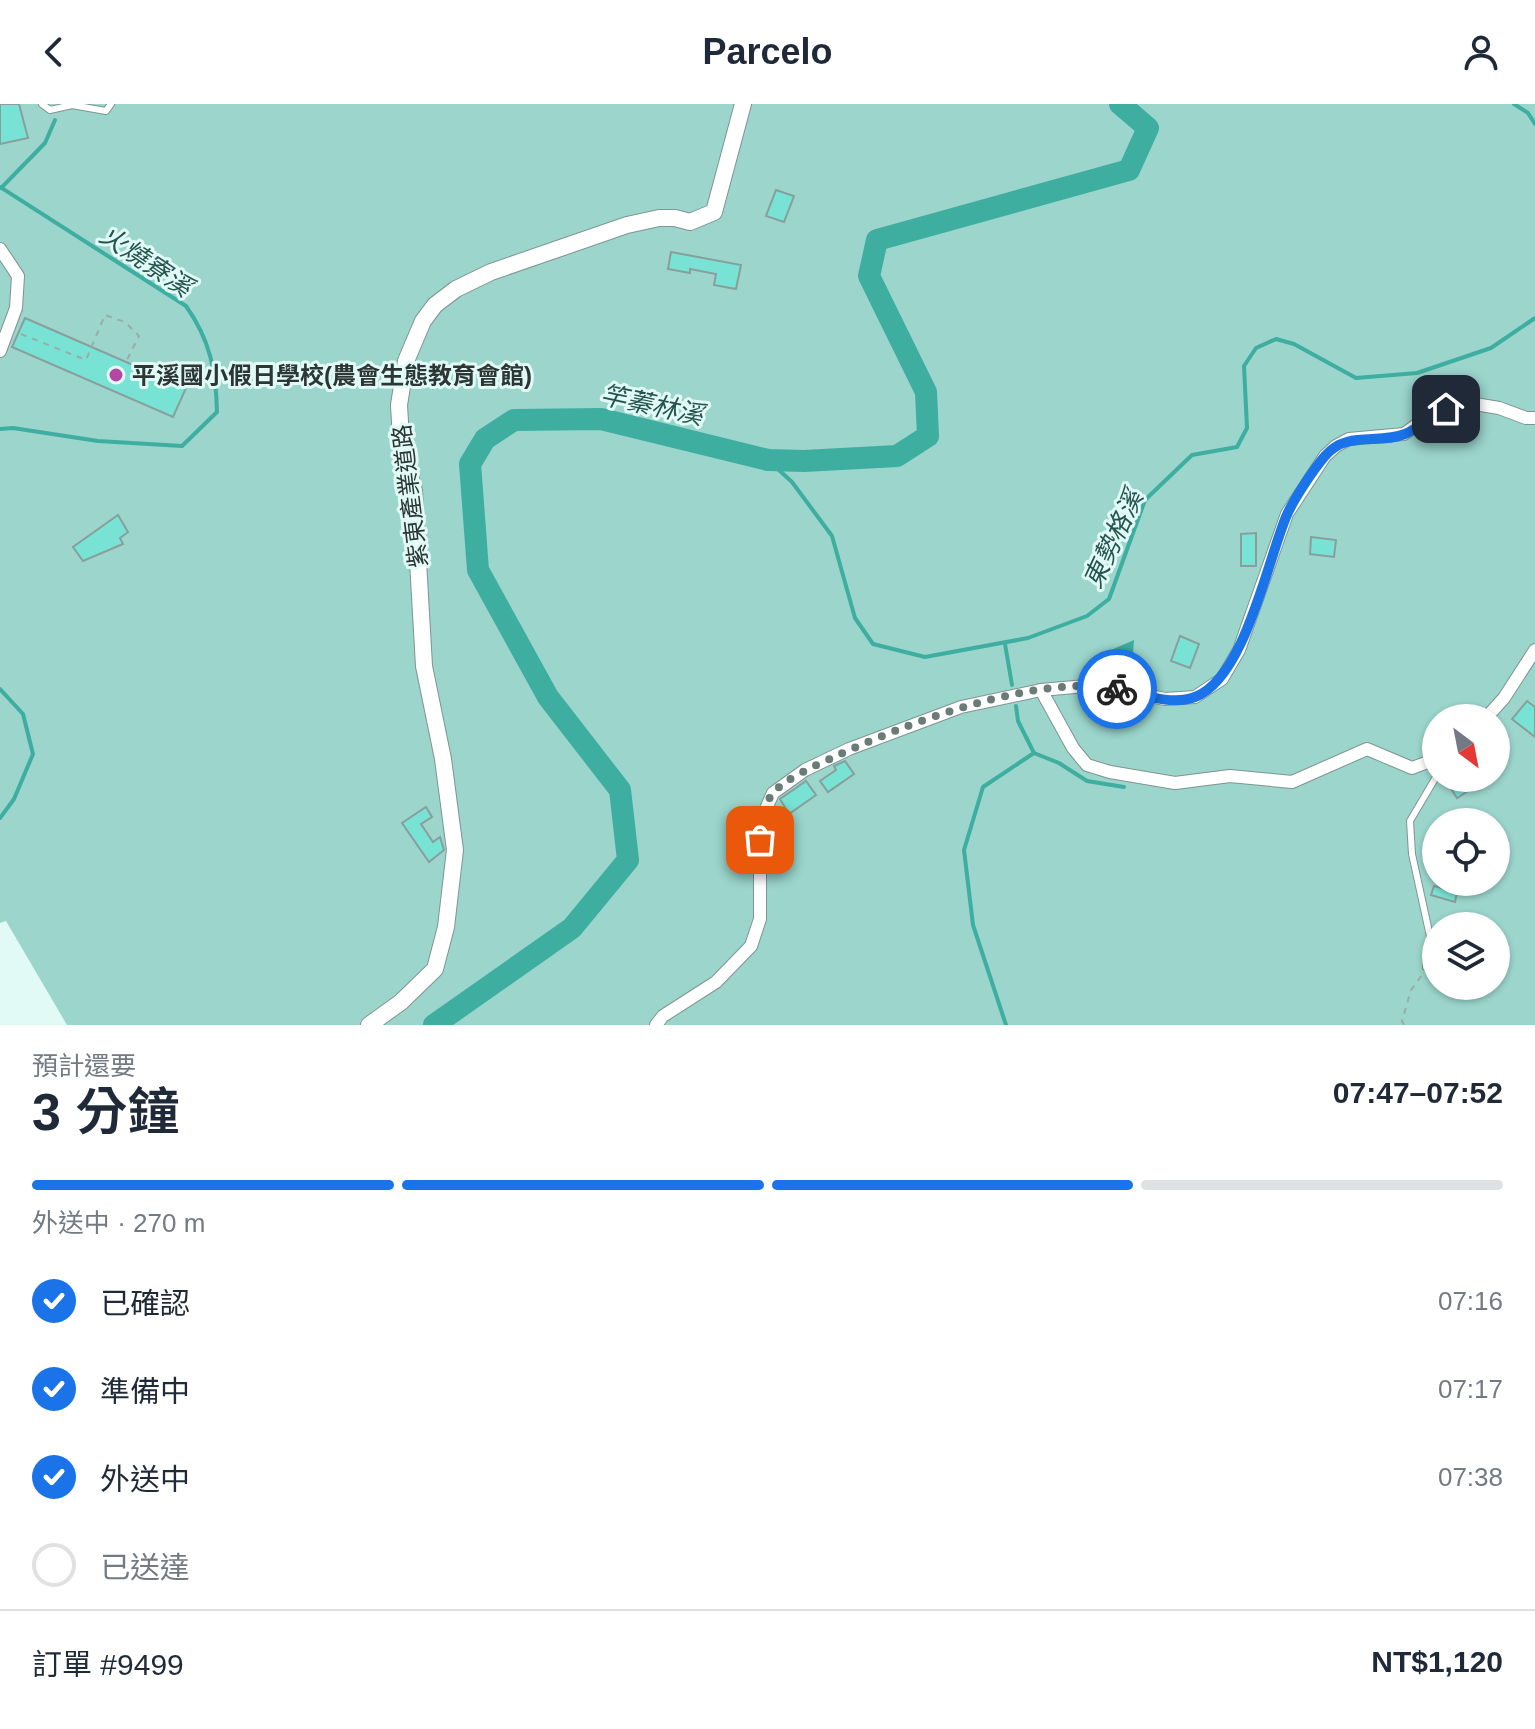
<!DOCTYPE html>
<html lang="zh-TW">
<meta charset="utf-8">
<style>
:root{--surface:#fff;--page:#f2f2f3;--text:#1f2937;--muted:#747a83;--line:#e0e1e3;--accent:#1a73e8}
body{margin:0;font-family:Arial,"Noto Sans TC",sans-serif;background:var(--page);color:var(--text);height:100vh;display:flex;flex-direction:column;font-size:30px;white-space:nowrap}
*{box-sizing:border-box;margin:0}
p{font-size:26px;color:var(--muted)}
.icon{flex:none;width:44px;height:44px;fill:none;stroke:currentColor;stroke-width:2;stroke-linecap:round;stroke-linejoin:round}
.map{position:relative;height:921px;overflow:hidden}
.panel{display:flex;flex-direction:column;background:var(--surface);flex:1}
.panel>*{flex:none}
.needle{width:52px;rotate:148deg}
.buttons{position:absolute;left:1422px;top:600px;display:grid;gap:16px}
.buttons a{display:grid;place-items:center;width:88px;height:88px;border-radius:50%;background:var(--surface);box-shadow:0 2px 6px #0004;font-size:40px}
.pin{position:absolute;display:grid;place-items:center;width:68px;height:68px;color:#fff;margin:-34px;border-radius:16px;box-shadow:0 4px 12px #0006}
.courier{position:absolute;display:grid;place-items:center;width:80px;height:80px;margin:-40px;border:6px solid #1a73e8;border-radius:50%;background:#fff;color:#222;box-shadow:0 2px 10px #0007}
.head em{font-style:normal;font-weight:600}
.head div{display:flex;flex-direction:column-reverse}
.head{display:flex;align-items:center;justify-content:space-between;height:136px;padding:0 32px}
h1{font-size:52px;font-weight:600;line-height:60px}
.bar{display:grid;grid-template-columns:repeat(4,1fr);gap:12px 8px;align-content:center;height:96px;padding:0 32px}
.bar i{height:10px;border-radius:6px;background:var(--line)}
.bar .selected{background:var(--accent)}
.bar p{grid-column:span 4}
.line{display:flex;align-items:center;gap:20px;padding:0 32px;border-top:2px solid var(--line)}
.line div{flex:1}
ol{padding:0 32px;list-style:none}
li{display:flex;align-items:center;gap:24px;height:88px}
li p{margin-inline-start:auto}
li .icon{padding:8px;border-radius:50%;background:var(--accent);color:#fff;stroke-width:4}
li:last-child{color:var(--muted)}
li i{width:44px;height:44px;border:4px solid var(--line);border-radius:50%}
header{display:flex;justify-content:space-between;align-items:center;height:104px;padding:0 32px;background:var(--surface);font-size:36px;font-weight:600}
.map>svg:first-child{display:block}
</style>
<header><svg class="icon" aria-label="back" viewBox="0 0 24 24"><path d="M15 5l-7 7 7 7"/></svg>Parcelo<svg class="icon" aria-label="person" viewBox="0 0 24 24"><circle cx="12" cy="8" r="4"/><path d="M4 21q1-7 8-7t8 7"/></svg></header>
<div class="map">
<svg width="1535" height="921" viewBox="0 0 1535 921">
<rect width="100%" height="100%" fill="#e1faf6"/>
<path fill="#9bd5cc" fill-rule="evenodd" d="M0,0h1535v921h-1468l-61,-104 -6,2zM1436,614h60v60h-60zM1436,718h60v60h-60zM1436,822h60v60h-60z"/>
<path fill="#3eaea1" d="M1134,536l-2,28h-29l8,-18z"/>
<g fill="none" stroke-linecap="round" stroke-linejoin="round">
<g stroke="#3eaea1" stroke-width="4">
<path d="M1514,0l14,9 7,11"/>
<path d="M0,83l186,119c24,34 30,64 31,106l-35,34 -84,-5 -85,-13 -13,1"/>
<path d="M1,84l44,-45 10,-23"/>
<path d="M768,356l24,22 40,54 23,82 18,26 52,13 103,-19 59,-22 22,-17 36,-99 47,-45 45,-8 10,-19 -3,-62 12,-18 20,-9 18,5 62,34 61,-5 74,-25 44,-30"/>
<path d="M1005,540l7,41"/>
<path d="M0,585l23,25 10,40 -19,45 -14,19"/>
<path d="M1034,649l25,10 28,18 37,6"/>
<path d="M1006,921l-33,-100 -9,-75 19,-63 51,-34 -16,-32 -2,-15"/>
</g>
<path stroke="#3eaea1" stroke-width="22" d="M434,921l138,-97 56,-68 -8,-70 -72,-93 -70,-127 -8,-106 15,-25 29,-19 87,-1 167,41 36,1 93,-5 31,-20 -2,-44 -57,-116 8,-36 252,-70 19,-42 -28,-24"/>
</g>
<g fill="#78e3d5" stroke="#889f9b" stroke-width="2">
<path d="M0,0h19l9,34 -28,6z"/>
<path d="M776,86l18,6 -10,26 -18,-6z"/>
<path d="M671,148l70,13 -5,24 -22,-4 2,-11 -26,-5v4l-22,-4z"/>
<path d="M25,214l161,70 -13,29 -161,-70z"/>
<path d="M118,411l10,17 -8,6 3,6 -40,17 -10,-14z"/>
<path d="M1256,429v33h-15v-32z"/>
<path d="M1311,433l25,3 -2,17 -24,-3z"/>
<path d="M1180,532l19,8 -9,24 -19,-7z"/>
<path d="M1527,597l8,6v30l-23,-18z"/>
<path d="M845,657l9,13 -26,18 -8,-11 16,-11 -2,-4z"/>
<path d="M1456,674h4l8,13 -11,7 -9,-14z"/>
<path d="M806,677l10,14 -27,19 -9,-15z"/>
<path d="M426,703l6,10 -11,7 12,18 7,-5 4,13 -15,12 -27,-39z"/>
<path d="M1434,782l23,6 -2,10 -24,-7z"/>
</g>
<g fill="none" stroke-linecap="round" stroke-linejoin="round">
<defs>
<g id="service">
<path d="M42,0l8,6 22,-5 34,6 5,-7"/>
<path d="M1426,863l5,-26 -19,-87 -2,-33 26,-44"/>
</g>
<g id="minor">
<path d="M0,145l18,27 -2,32 -16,43"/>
<path d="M1041,586l32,58 14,17 23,7 65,11 55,-7 62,6 75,-33 45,19 24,-9"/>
<path d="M1486,614l18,-20 31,-48"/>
<path d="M656,921l7,-9 53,-34 35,-36 9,-27v-79l5,-29 8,-18 32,-23 44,-21 112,-42 80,-17 56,-5 68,14 30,-2 27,-18 17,-29 48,-136 38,-58 11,-10 13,-7 55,-5 25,-18 34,-14 36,6 27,10h9"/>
</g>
<path id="tertiary" d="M369,921l32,-23 34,-33 11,-42 9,-77 -12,-91 -19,-93 -10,-175 -13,-52 -2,-34 7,-44 17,-40 12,-16 21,-16 35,-17 136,-47 32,-7h16l15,4 24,-10 29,-108"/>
</defs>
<use href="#service" stroke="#7e9591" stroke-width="8"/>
<use href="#minor" stroke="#7e9591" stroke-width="14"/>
<use href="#tertiary" stroke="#7e9591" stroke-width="18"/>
<g stroke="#99aca9" stroke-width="2" stroke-dasharray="6 6" stroke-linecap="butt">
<path d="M21,230l65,26 19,-45 20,7 14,14 -13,26"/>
<path d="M1404,921l-2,-4 9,-31 11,-15"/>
</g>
<use href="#service" stroke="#fff" stroke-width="6"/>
<use href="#minor" stroke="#fff" stroke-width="12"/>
<use href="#tertiary" stroke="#fff" stroke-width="16"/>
</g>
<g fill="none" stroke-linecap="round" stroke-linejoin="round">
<path stroke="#6b7b78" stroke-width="8" stroke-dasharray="0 14.4" d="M760,736c3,-15 3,-35 13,-47 12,-14 41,-27 57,-34 73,-35 208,-86 287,-70"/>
<path stroke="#1a73e8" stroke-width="10" d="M1117,585c24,5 54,17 78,8 49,-18 72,-134 91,-180 7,-17 27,-47 39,-61 22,-26 53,-11 80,-22 14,-6 27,-19 41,-25"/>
</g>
<circle fill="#b546a4" stroke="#e1faf6" stroke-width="3" cx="116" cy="271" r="8"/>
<g text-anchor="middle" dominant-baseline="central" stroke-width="6" stroke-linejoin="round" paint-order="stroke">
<g font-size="24" font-weight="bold" fill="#2c3634" stroke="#e1faf6" text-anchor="start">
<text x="132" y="271">平溪國小假日學校(農會生態教育會館)</text>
</g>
<g font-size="24" fill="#2c3634" stroke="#e1faf6">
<text transform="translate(410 392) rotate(-97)">紫東產業道路</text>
</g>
<g font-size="26" font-style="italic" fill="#26554f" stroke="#e1faf6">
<text transform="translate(146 157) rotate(34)">火燒寮溪</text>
<text transform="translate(652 301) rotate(12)">竿蓁林溪</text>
<text transform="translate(1113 435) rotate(-65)">東勢格溪</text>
</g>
</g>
</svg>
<div class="buttons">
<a><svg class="needle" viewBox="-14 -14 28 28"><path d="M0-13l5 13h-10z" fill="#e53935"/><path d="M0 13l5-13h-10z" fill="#747a83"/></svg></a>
<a><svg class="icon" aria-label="locate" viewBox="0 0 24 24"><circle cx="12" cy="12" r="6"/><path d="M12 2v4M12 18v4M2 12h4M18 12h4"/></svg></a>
<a><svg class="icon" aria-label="layers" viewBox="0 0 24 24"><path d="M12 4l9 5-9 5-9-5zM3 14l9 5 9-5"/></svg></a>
</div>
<div class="pin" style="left:760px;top:736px;background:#ea580c"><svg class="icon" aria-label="bag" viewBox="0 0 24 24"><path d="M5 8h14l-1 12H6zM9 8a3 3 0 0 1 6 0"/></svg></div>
<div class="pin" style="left:1446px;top:305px;background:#1f2937"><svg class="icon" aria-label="home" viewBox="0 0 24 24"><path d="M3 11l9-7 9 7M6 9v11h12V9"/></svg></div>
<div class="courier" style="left:1117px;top:585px"><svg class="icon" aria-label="bike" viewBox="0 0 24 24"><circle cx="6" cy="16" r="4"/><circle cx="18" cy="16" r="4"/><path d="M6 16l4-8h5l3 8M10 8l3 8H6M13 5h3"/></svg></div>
</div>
<section class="panel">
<div class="head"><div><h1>3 分鐘</h1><p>預計還要</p></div><em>07:47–07:52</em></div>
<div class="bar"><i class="selected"></i><i class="selected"></i><i class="selected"></i><i></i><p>外送中 · 270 m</p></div>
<ol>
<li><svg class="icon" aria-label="check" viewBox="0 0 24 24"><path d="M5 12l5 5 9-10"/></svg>已確認<p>07:16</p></li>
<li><svg class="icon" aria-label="check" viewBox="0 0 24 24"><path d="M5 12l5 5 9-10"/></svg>準備中<p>07:17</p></li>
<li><svg class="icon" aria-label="check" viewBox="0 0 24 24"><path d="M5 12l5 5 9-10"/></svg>外送中<p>07:38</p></li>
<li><i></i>已送達</li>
</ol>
<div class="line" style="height:104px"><div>訂單 #9499</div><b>NT$1,120</b></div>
</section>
